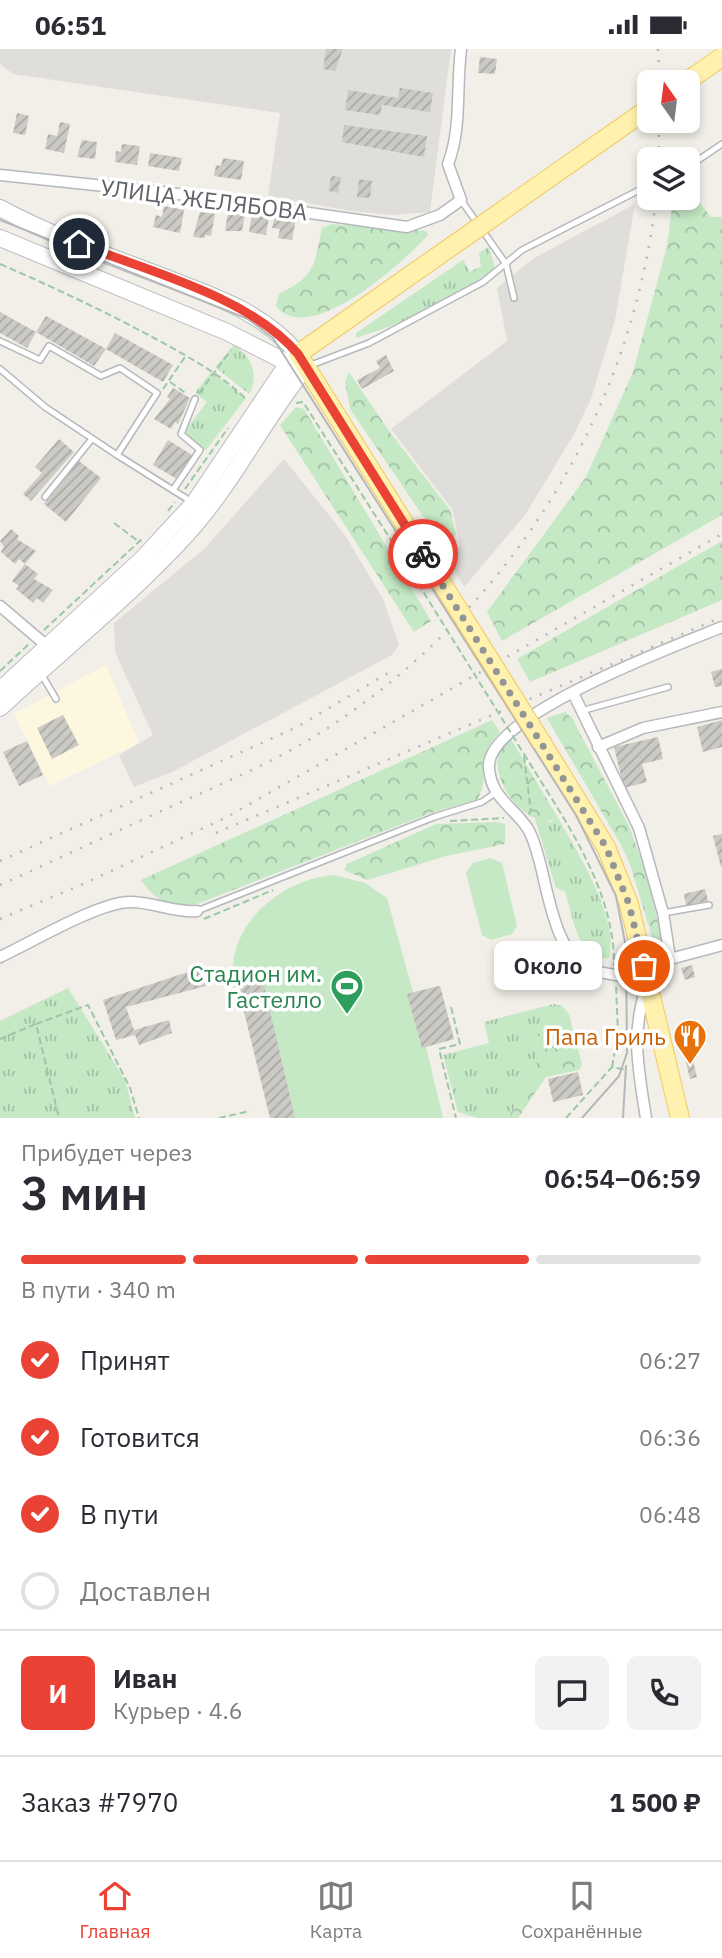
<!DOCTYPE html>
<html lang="ru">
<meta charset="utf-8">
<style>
:root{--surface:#fff;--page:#f2f2f3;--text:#2b2b33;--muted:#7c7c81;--line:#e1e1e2;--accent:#ea4335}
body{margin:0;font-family:"IBM Plex Sans",sans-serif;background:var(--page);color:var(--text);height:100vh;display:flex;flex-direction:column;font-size:26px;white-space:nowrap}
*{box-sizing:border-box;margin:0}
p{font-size:23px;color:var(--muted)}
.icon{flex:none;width:38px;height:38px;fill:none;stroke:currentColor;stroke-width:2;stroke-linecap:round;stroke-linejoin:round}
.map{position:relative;height:1069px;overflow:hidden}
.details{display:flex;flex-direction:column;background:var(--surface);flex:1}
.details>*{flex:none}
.needle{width:46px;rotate:346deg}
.controls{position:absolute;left:637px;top:21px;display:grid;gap:14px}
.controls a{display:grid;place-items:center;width:63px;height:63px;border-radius:10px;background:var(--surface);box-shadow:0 4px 10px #0003;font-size:35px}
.pin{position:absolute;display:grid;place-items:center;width:60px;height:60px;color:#fff;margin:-30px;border:4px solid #fff;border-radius:50%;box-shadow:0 2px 7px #0007}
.courier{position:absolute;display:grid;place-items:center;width:70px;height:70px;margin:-35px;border:5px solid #ea4335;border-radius:50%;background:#fff;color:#222;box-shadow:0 2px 9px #0007}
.bubble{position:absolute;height:49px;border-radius:10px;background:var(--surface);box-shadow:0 4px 10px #0003;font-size:23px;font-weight:600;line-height:49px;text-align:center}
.headline em{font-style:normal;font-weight:600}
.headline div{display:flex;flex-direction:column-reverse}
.headline{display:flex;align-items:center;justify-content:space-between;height:119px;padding:0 21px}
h1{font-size:46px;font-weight:600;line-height:52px}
.bar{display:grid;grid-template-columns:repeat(4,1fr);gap:10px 7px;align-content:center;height:84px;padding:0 21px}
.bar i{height:9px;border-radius:5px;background:var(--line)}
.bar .active{background:var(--accent)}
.bar p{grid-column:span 4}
.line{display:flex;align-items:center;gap:18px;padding:0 21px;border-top:2px solid var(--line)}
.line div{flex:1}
.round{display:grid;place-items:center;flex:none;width:74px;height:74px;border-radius:10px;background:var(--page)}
ol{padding:0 21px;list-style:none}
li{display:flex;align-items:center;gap:21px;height:77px}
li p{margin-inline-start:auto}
li .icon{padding:7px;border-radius:50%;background:var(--accent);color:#fff;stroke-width:4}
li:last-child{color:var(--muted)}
li i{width:38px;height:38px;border:4px solid var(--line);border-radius:50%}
.status{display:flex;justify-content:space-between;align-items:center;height:49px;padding:0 35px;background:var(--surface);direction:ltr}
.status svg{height:19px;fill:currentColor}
.menu{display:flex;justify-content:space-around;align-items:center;height:98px;border-top:2px solid var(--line);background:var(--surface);font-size:19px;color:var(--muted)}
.menu a{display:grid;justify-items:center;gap:4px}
.menu .active{color:var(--accent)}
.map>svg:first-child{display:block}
</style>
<div class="status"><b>06:51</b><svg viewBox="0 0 49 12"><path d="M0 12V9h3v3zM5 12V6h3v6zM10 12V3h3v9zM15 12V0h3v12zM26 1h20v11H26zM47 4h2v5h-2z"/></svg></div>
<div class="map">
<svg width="722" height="1069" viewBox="0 0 722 1069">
<defs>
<pattern id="grass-tufts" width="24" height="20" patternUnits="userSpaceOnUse" patternTransform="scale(1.75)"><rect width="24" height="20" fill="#c5e8c5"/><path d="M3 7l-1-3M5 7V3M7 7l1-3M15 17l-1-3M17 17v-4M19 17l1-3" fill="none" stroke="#a3c0a4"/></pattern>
<pattern id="forest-crowns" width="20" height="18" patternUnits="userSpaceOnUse" patternTransform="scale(1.75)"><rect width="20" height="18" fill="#c5e8c5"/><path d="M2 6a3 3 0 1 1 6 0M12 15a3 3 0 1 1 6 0" fill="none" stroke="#a3c0a4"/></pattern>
<pattern id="building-hatch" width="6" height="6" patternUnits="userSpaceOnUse" patternTransform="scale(1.75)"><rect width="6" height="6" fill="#cccac5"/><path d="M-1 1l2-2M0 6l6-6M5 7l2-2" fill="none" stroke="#a9a8a4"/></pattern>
</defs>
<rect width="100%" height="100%" fill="#f1efe8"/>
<path fill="#fef7e0" d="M106,616l33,78 -89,43 -36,-72z"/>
<g fill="#e0deda">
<path d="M0,0h451l-21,163 -38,3 -41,-4 -83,-15 12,-83 -267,-39 -13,-10z"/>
<path d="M635,155l-20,116 -24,79 -18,37 -48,79 -61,72 -15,-27 11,-15 -8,-36 -61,-80 116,-88 -10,-53 37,-30z"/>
<path d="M284,410l61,76 38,64 16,46 -7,10 -220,117 -38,15 -15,-32 34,-20 -38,-83 -1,-29 91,-75z"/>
</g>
<g fill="url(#grass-tufts)">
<path d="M489,198l6,21c-38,32 -92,55 -139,70v-5l107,-73 7,12 11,-6 -2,-13z"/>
<path d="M234,296c17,10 26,31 15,49l-34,-27z"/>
<path d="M211,323l35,26 -40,52 -23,-17 24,-31 -12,-9z"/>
<path d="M558,769c19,33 62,102 51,140 -31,5 -37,-45 -44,-67l-9,-3 -21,-69 16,3z"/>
<path d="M68,939l57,92 10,38h-135v-97z"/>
<path d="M554,955l8,2 7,8 -5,9 -27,11v34l-29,50h-31l-19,-6 -15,-57 46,-12 -5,-21z"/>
</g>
<g fill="url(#forest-crowns)">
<path d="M689,140l22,28h11v298l-220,126 -15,-29 99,-135 47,-105 34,-126 6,-47 15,-1z"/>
<path d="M332,175l94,7 2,4c-25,28 -119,113 -152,71l3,-12c37,-18 35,-29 43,-66z"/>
<path d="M349,323l40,59 61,79 6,24 -8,10 -8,-3 -90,-132 -5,-27z"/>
<path d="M296,358l8,2 127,212 -17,11 -134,-207z"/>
<path d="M722,492v59l-192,82 -13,-23z"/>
<path d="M565,663l7,6 57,108 17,47 17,70 -1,7 -7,-3 -25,-83 -9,-19 -74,-127z"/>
<path d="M492,671l8,12c-28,32 -8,37 -22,67l-50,15 -231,90c-26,4 -41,-2 -56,-24z"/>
<path d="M511,690l47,79c-28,15 -66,-34 -60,-61 1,-5 5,-11 7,-16z"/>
<path d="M497,773l8,2v20l-59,12 -79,24 -23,-10 3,-6 89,-40z"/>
<path d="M569,965l13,51 -3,5 -33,7 -28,41h-10l29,-50v-34l27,-11z"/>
</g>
<g fill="#c5e8c5">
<path d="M490,809l12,5 15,63 -5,8 -21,6 -9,-5 -16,-62 7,-10z"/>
<path d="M334,826l31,8 22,15 26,94 27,-6 14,53 -28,8 17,71h-173l-31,-130h-4c-14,-58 44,-109 99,-113z"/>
</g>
<g fill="url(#building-hatch)">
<path d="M326,0h17l-8,22 -12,-2z"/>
<path d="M480,8l17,2 -2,15 -17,-1z"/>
<path d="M400,39l33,5 -3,19 -48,-7 -2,10 -35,-5 3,-20 50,8z"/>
<path d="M17,64l12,3 -4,19 -12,-2z"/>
<path d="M60,73l10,2 -6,29 -19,-4 3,-15 9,2z"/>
<path d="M344,76l83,11 -3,21 -82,-15z"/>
<path d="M82,91l15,2 -2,17 -18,-2z"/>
<path d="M122,95l18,2 -3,19 -22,-3 1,-11 5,1z"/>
<path d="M150,104l32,5 -3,13 -31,-5z"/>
<path d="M223,109l21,3 -3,19 -27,-4 2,-11 5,1z"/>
<path d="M331,127l10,1 -3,16 -9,-2z"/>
<path d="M359,130l13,2 -2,17 -13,-1z"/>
<path d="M164,157l20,4 -4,23 -27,-6 3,-12 6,2z"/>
<path d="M200,163l15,2 -4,22 -6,-1v3l-12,-1z"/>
<path d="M228,163l17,3 -3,16h-17z"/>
<path d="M252,165l17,3 -3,18 -17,-3z"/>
<path d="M275,166l21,3 -4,22 -14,-2 2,-9 -8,-1z"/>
<path d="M0,263l36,20 -9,16 -27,-15z"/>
<path d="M46,267l60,33 -12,17 -58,-34z"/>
<path d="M115,284l58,32 -10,17 -57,-33z"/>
<path d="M386,306l8,16 -32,18 -5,-9 23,-12 -4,-7z"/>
<path d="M173,339l17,10 -12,26 -3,-2 -4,7 -17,-10 16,-20 -3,-2z"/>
<path d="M59,390l15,13 -43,49 -8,-7 19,-21 -7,-6z"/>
<path d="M168,391l24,15 -15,24 -24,-14z"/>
<path d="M79,412l22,17 -35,44 -22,-18z"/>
<path d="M11,480l8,7 -2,3 19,12 -11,13 -6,-5 -4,5 -14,-12 3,-5 -4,-6z"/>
<path d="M25,515l13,10 -4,5 19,11 -10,13 -6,-5 -4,5 -17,-14 3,-3 -7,-5z"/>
<path d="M722,620v17l-7,1 -4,-15z"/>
<path d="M63,666l16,30 -27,14 -15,-31z"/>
<path d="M722,671v27l-19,5 -6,-25z"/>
<path d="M658,688l5,22 -21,5 5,18 -23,6 -10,-41z"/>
<path d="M27,692l16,34 -24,11 -16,-34z"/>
<path d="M722,785v33h-1l-8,-31z"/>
<path d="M705,840l3,12 -22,5 -2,-12z"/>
<path d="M692,916l3,12 -10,3 -4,-12z"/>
<path d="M200,919l6,18 -80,21 8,23 35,-10 3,13 -33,12 -4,-10 -19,5 -13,-40z"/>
<path d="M260,919l35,150h-25l-32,-131 -3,1 -3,-13z"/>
<path d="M440,937l14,53 -32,9 -15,-54z"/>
<path d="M692,1007l5,21 -7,2 -5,-21z"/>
<path d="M578,1023l5,23 -30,7 -5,-23z"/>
</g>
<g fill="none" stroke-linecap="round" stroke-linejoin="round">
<defs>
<g id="service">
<path d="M688,118l34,-23"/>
<path d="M461,151l45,64 8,34"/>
<path d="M0,292l40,19 9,-14 52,30 19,-8 37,25 -40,62 75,47"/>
<path d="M311,316l58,-22 114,-61 39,-32 127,-65"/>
<path d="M0,320l45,38 72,48"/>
<path d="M173,441l27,-40 -19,-16 14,-35"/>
<path d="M45,448l46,-57"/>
<path d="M42,626l14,24"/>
<path d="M581,662l87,-24"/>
<path d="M197,862l237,-94 48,-15 13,-9"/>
<path d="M663,864l46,-8"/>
</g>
<g id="minor">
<path d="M0,126l171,18 236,34 33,-12 21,-15 -13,-36c14,-36 8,-77 13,-115"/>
<path d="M0,557l47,40"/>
<path d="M573,644l66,135 24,85 7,45"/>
<path d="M598,698l45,-19 79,-16"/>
<path d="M0,908c32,-15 96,-53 128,-55 24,-1 45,11 69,9"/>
<path d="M644,917l78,-21"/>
<path d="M646,1069c-8,-51 -16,-86 2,-136 -19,-6 -39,-7 -57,-12 -34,-11 -43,-77 -51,-107 -3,-11 -6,-24 -12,-34 -15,-23 -37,-31 -39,-61 -5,-52 189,-123 233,-141"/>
</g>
<g id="secondary">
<path d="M0,159c52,28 109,48 164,69 50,19 99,35 134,77l-10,9 -94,140 -52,56 -142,131"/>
<path d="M0,189l227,94 61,31 18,4c-43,53 -72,115 -118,166 -57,63 -126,117 -188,175"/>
</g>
<g id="primary">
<path d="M686,33l36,-25"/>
<path d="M413,488l-115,-183 157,-110"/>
<path d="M542,694l64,104 23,57 51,214"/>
</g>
</defs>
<use href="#service" stroke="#b5b8bc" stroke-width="8"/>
<use href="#minor" stroke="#b5b8bc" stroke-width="13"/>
<use href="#secondary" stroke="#b6babf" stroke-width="18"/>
<use href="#primary" stroke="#f2c960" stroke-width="20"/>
<g stroke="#9cc7a9" stroke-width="2" stroke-dasharray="7 3.5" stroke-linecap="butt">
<path d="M0,215c53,23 104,47 154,74 33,18 67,36 93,62"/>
<path d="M170,333l17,12"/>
<path d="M163,340l22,-32"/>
<path d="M199,344l32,-43"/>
<path d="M296,354l7,-1 93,146"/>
<path d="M185,440l43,-61"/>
<path d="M168,462l7,-9"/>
<path d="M114,474l24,18"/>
<path d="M44,581l99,-92"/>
<path d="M0,622l30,-28"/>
<path d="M524,705c39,64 91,134 90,212"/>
<path d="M524,707l7,56"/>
<path d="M450,772l54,-3"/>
<path d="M204,870l69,-29"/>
<path d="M451,958l9,37 -21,5 17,69"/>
<path d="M36,975l52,-19 42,83 9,30"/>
<path d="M0,990l36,-15 23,94"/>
<path d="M612,1018l6,-33 -2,-49"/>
<path d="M219,1069l31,-7"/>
<path d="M566,1069l46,-51 15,3"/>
</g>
<use href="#service" stroke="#fff" stroke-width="5"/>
<use href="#minor" stroke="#fff" stroke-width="10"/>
<use href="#secondary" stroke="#fff" stroke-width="16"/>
<use href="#primary" stroke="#fff2af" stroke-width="18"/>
<g stroke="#b6b7b8" stroke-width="2">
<path d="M0,171l248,99 25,19 303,477 40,81 10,51 1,106 -8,23 -37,42"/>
<path d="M623,1069l3,-52"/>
</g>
<g stroke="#b6b7b8" stroke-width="2.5" stroke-dasharray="2 9" stroke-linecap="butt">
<path d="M658,0l2,33"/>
<path d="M659,110v-38"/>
<path d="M216,784l506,-216"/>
<path d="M0,812l297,-134 91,-54"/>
<path d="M0,836c60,-27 119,-55 179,-82 45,-20 91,-40 133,-65 190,-117 319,-318 344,-540"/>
<path d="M0,870l81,-34 146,-68 495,-283"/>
</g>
<defs>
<g id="primary-bridge">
<path d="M455,195l194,-136"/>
<path d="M413,488l129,206"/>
</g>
</defs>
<use href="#primary-bridge" stroke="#f2c960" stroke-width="20" stroke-linecap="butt"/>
<path stroke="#9cc7a9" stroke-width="2" stroke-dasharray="7 3.5" stroke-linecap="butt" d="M396,499l128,206"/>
<use href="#primary-bridge" stroke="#fff2af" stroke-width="18"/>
</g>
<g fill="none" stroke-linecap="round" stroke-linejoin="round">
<path stroke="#929495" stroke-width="7" stroke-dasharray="0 12.6" d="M423,505l183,293 23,57 15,62"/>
<path stroke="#ea4335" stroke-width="9" d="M79,195c69,27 171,53 219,110l125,200"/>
</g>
<defs>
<symbol id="stadium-pin" viewBox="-11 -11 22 30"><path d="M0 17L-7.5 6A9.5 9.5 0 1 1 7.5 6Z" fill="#2e9e5b" stroke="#fff"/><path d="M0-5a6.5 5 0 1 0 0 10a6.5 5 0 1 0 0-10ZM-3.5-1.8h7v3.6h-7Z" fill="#fff"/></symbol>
<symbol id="restaurant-pin" viewBox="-11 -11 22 30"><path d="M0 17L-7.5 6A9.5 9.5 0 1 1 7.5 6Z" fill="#e8710a" stroke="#fff"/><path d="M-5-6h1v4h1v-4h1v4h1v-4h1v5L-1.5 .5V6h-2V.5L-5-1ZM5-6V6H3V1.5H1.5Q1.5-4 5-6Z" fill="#fff"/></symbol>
</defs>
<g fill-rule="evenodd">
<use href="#stadium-pin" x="328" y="918" width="38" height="52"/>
<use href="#restaurant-pin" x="671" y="968" width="38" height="52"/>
</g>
<g text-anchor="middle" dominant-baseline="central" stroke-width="7" stroke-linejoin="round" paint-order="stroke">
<g font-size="23" fill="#5f6368" stroke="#fff">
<text transform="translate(204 150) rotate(7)">УЛИЦА ЖЕЛЯБОВА</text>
</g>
<g font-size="23" fill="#27864d" stroke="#fff" text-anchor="end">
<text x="322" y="924">Стадион им.<tspan x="322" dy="26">Гастелло</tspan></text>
</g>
<g font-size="23" fill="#c56008" stroke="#fff" text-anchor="end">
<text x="666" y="987">Папа Гриль</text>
</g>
</g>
</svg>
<div class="controls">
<a><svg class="needle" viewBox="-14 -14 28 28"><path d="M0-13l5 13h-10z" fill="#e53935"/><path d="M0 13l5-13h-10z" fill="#7c7c81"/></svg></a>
<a><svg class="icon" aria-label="layers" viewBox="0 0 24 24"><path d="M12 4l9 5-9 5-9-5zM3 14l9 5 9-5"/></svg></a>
</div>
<div class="pin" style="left:644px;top:917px;background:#ea580c"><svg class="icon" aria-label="bag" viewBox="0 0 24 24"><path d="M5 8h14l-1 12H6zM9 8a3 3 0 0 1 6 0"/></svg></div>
<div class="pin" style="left:79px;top:195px;background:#1f2937"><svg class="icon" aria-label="home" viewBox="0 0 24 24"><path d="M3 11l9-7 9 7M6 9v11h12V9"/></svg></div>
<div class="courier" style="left:423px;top:505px"><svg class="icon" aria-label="bike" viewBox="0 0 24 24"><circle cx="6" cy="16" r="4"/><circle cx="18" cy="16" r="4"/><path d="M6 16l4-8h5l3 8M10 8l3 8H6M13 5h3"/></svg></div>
<div class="bubble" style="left:494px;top:892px;width:108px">Около</div>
</div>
<section class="details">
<div class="headline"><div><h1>3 мин</h1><p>Прибудет через</p></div><em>06:54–06:59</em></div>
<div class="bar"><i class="active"></i><i class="active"></i><i class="active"></i><i></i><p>В пути · 340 m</p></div>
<ol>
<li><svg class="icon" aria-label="check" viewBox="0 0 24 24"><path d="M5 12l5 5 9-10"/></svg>Принят<p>06:27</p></li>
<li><svg class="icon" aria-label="check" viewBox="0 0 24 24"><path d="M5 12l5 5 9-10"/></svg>Готовится<p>06:36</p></li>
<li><svg class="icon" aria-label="check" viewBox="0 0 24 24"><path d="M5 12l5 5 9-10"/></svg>В пути<p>06:48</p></li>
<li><i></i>Доставлен</li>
</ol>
<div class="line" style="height:126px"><b class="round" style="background:var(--accent);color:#fff">И</b><div><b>Иван</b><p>Курьер · 4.6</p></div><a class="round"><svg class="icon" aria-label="chat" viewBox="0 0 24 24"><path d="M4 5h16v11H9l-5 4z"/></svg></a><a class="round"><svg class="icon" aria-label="phone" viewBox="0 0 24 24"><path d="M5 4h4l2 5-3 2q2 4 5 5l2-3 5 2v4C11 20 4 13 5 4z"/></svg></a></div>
<div class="line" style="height:91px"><div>Заказ #7970</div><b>1 500 ₽</b></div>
</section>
<nav class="menu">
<a class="active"><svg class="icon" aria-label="home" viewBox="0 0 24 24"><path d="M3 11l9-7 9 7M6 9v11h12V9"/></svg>Главная</a>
<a><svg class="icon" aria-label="map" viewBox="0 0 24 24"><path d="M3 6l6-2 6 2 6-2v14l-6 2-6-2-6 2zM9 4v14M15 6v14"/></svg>Карта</a>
<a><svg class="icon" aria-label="saved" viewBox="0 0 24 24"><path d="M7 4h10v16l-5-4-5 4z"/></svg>Сохранённые</a>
</nav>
